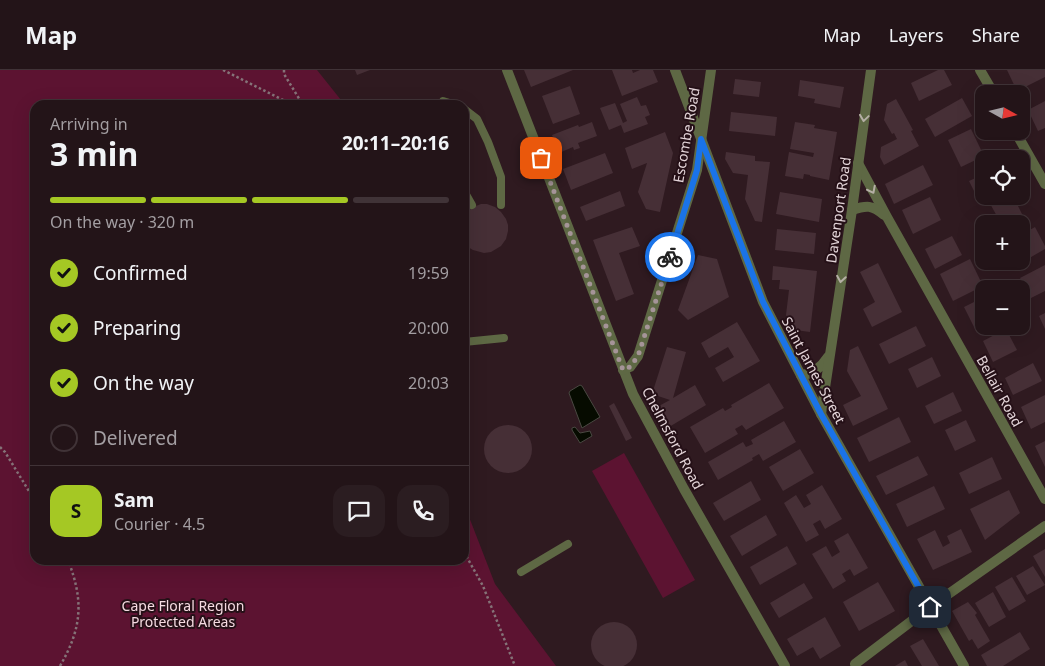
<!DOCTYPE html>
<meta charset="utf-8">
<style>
:root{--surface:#231418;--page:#2b1d21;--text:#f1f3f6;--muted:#a39ea2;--line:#403337;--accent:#a5c824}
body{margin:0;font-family:"Noto Sans",sans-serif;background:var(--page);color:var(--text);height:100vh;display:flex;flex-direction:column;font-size:19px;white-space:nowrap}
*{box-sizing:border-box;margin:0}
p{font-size:16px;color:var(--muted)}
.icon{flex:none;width:28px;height:28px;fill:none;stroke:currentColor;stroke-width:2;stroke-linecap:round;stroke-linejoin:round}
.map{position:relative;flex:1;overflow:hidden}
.sheet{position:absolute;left:30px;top:30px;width:439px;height:465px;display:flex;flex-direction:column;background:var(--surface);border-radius:15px;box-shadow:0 5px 20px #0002,0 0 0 1px var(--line)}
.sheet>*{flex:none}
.needle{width:32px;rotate:98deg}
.fabs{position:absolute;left:975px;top:15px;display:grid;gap:10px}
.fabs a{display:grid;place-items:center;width:55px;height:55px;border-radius:10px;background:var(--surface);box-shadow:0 5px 20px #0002,0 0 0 1px var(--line);font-size:25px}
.pin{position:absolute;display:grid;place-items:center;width:42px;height:42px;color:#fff;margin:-21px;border-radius:10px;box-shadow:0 2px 8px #0006}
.courier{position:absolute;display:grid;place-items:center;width:50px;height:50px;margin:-25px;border:4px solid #1a73e8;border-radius:50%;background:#fff;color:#222;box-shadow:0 1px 6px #0007}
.summary em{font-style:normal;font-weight:700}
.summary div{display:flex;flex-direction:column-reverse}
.summary{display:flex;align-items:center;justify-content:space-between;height:85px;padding:0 20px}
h1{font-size:32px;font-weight:700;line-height:38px}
.bar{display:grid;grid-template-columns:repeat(4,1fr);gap:8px 5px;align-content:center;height:60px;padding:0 20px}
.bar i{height:6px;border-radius:4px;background:var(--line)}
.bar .current{background:var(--accent)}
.bar p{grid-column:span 4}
.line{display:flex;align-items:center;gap:12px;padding:0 20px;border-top:1px solid var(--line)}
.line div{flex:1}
.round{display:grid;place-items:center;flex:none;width:52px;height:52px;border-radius:15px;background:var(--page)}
ol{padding:0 20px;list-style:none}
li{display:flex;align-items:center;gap:15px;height:55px}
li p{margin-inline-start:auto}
li .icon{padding:5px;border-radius:50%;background:var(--accent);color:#111;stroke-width:4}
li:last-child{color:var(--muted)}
li i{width:28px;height:28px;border:2px solid var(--line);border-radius:50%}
header{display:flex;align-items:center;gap:30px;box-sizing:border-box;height:70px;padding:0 25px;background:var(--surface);border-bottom:1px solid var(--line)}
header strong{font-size:24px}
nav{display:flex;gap:28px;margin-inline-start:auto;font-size:18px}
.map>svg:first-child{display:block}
</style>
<header>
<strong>Map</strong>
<nav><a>Map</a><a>Layers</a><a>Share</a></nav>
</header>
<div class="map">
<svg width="1045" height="596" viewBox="0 0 1045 596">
<rect width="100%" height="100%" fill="#2f1a20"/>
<g fill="#5c1331">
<path d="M0,0h317l28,35h-310v455h429v-56l31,80 61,82h-556z"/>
<path d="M624,383l71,127 -32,18 -71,-127z"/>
</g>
<g fill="#060b00" stroke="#494841">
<path d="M580,315l2,1 18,31 -18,11 -13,-35 1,-2z"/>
<path d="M575,357l5,6 10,-2 2,5 -12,7 -8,-13v-2z"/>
</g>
<g fill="#462f36">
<path d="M355,0h15l-13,5z"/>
<path d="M524,0h49l-42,17z"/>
<path d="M612,0h20l1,3 7,-3h13l5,12 -36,14z"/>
<path d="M938,0h6l8,15 -33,16 -8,-18z"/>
<path d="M1007,0h38v7l-28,14z"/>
<path d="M735,9l26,3 -2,15 -26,-3z"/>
<path d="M800,10l44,7 -4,21 -26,-5 1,-4 -17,-3z"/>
<path d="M570,16l10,28 -27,10 -11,-28z"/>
<path d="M637,27l4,9 5,-1 4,10 -5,2 3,7 -24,9 -3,-8 -12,5 -9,-22 15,-5 8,20 4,-2 -7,-17z"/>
<path d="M962,28l10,18 -37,21 -10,-18z"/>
<path d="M896,29l17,31 -2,1 8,15 -35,19 -4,-8 1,-10 16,-8 -3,-6 -2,1 -8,-14 3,-16z"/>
<path d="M1045,31v27l-7,3 -10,-21z"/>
<path d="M731,42l46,5 -2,19 -46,-5z"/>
<path d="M592,52l5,14 -19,7 2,5 -6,2 -1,-3 -14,6 -7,-18 26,-10 1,2z"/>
<path d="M795,52l20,3 -1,3 23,4 -8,48 -19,-4v-1l-6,-1 -1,5 -18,-3 4,-24 24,5 1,-4 -24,-4z"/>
<path d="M971,59l13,27 -23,11 -13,-27z"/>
<path d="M665,62l8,21 -13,59 -14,-3 -8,-17 9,-29 -15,6 -7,-21z"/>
<path d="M726,82l29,4v5l15,1 -8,60 -7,-1 -10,-22 3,-24 -15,-2 -8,-14z"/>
<path d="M605,83l8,20 -42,17 -8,-21z"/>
<path d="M923,95l10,20 -39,19 -9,-20z"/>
<path d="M984,104v22l-6,3 -9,-18z"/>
<path d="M620,121l5,15 -39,15 -6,-14z"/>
<path d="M780,122l42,7 -3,23 -43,-8z"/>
<path d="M995,126h18l12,24 -7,4h-32l12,-6 -10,-18z"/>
<path d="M930,127l11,23 -28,14 -11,-24z"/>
<path d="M481,134h6l8,3 6,5 5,7 2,6v6l-2,8 -5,7 -10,6 -7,1 -11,-3 -5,-3 -4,-5v-27l7,-7z"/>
<path d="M632,157l8,19 -21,7 15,41 -18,7 -23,-61z"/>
<path d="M1035,157l10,19v3l-33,19 -4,-7h13v-26z"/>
<path d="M777,159l39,4 -2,21 -39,-4z"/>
<path d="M952,166l10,19 -27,14 -10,-20z"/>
<path d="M698,185l19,4 12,38 -41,23 -10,-10z"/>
<path d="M970,189l13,27 -30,15 -13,-27z"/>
<path d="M878,193l24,49 -30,15 -9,-18 12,-7 -15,-30z"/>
<path d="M1045,195v26l-14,7 -11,-20z"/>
<path d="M773,196l44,5 -7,61 -15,-2 -9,-15 3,-25 -10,-1 1,-9h-8z"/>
<path d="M984,227v29h6l-13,7 -13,-26z"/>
<path d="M1045,243v16l-6,-13z"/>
<path d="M737,252l23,39 -37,21 -8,-14 19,-11 -6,-10 -19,11 -8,-15z"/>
<path d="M916,256l10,20 -37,18 -10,-20z"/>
<path d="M1006,259l11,21 -24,12 -10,-21z"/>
<path d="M858,276l30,63 -35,17 -10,-21 18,-9 -14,-25 3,-21z"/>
<path d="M667,277l19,5 -13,46 22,-13 11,20 -37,22 -12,-20 13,-7 -18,-6z"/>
<path d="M932,287l9,19 -24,12 -9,-19z"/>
<path d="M1033,293l9,18 -29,14 -8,-17z"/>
<path d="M769,313l15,25 -38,22 -4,-5 -7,4 3,5 -33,19 -15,-26 33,-19 2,3 7,-4 -1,-2z"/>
<path d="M953,322l9,19 -28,13 -9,-18z"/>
<path d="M1045,325v27l-14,7 -10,-22z"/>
<path d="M614,333l18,35 -6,3 -17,-35z"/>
<path d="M899,347l12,25 -42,20 -12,-24z"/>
<path d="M966,350l10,21 -21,10 -10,-21z"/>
<path d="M784,351l12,21 -33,19 -4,-7 -7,4 1,2 -35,20 -10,-18 35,-20 3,5 7,-3 -2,-4z"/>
<circle cx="508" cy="379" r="24"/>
<path d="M1045,371v26l-10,-21z"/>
<path d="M800,379l14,24 -31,18 -14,-24z"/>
<path d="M918,386l10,19 -42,20 -10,-19z"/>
<path d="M992,387l10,22 -33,15 -10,-21z"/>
<path d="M751,411l10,19 -37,21 -11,-18z"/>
<path d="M822,415l20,34 -17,10 -5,-9 -7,4 6,11 -13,7 -22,-39 12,-8 8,13 7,-4 -5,-9z"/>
<path d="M934,416l11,23 -38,18 -11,-23z"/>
<path d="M1009,420l11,23 -35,27 -15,-31z"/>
<path d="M766,445l11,20 -35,21 -12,-20z"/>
<path d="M961,459l11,23 -39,18 -16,-31 18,-9 8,17 7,-4 -3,-7z"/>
<path d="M848,463l20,35 -14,8 -4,-7 -8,5 4,7 -13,8 -21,-35 14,-8 6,11 8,-5 -6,-11z"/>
<path d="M787,476l10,18 -37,21 -10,-18z"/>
<path d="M1045,479v28l-12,-21z"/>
<path d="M1033,496l12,19 -18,10 -11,-19z"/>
<path d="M1012,507l14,24 -17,10 -14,-24z"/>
<path d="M878,512l17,29 -36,20 -16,-29z"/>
<path d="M804,513l9,15 -34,20 -9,-15z"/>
<path d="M993,522l13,25 -17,10 -14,-24z"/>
<path d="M968,532l9,11 -2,2 15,26 -12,8 -6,-10 -3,2 -17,-30z"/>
<path d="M825,547l16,29 -21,13 -7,-12 -16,9 -10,-17z"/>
<circle cx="614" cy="575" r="23"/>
<path d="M1020,562l10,17 -27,17h-16l-6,-11z"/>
<path d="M923,569l16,27h-17l-12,-20z"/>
<path d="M905,590l3,6h-13z"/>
</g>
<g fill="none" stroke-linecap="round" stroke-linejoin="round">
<g stroke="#857378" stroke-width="2.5" stroke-dasharray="2.5 2.5" stroke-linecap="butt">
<path d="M223,0l70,35"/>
<path d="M284,0v4l19,31"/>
<path d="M0,377l5,5 30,49"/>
<path d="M464,482l19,34 32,80"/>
<path d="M60,596c22,-38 24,-65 8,-106"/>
</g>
<g stroke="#5e6844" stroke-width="8">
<path d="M443,31l13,4"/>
<path d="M464,39l13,10 11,23 13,35v28"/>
<path d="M464,121l8,14"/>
<path d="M464,272l40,-4"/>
<path d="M521,502l47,-28"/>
</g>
<g stroke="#5e6844" stroke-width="10">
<path d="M507,0l126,324 51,95 101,177"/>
<path d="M675,0l88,232 58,112 143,252"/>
<path d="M980,0l14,24"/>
<path d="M1015,61l30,53"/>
<path d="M858,93l29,54 158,282"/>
<path d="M852,140c15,-5 20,-5 32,5"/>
<path d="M623,300l7,-3 8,-11 59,-186 14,-100"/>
<path d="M801,305c12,-1 20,-7 27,-18"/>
<path d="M821,344l31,-204 19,-140"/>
<path d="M855,594l75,-57 115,-81"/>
</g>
</g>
<defs><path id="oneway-chevron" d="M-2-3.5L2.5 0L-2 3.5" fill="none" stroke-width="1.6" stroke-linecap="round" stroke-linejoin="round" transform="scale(1.25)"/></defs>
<g stroke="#b5afa5">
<use href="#oneway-chevron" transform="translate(864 48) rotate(98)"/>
<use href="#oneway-chevron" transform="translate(872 120) rotate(63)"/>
<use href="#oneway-chevron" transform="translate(841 209) rotate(99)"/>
</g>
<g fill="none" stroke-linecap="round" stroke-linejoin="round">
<path stroke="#a59498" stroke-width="5" stroke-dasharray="0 9" d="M541,88l82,212 7,-3 8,-11 32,-99"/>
<path stroke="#1a73e8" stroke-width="6" d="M670,187l27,-87 4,-31 62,163 58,112 109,193"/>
</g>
<g text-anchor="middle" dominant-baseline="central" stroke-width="4" stroke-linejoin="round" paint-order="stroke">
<g font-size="14" fill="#e4d5d9" stroke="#251017">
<text transform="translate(686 65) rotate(-80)">Escombe Road</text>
<text transform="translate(838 140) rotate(-82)">Davenport Road</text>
<text transform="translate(814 300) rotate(62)">Saint James Street</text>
<text transform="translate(1000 321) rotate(61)">Bellair Road</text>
<text transform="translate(673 368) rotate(62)">Chelmsford Road</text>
</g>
<g font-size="14" fill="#f5dae1" stroke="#251017">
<text x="183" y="535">Cape Floral Region<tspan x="183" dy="16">Protected Areas</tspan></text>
</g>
</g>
</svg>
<div class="fabs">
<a><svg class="needle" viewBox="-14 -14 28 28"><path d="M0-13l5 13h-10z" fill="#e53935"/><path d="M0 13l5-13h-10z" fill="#a39ea2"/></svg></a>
<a><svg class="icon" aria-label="locate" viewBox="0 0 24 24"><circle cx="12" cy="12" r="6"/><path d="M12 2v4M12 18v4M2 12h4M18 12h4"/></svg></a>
<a>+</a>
<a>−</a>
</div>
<div class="pin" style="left:541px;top:88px;background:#ea580c"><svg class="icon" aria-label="bag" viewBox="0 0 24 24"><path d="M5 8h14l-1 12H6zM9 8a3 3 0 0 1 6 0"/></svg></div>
<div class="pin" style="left:930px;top:537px;background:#1f2937"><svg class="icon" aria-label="home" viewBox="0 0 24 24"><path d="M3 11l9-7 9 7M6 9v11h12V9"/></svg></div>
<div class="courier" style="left:670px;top:187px"><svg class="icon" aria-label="bike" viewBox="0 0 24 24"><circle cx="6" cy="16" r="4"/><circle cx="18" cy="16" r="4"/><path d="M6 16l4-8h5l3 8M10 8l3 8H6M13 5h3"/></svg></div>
<section class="sheet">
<div class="summary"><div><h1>3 min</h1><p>Arriving in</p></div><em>20:11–20:16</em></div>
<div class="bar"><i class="current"></i><i class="current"></i><i class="current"></i><i></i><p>On the way · 320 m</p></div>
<ol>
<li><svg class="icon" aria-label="check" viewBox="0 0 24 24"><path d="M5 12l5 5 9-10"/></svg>Confirmed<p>19:59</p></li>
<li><svg class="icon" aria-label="check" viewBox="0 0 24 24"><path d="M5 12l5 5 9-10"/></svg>Preparing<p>20:00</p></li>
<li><svg class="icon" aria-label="check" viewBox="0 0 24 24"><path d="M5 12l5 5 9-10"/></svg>On the way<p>20:03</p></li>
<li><i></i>Delivered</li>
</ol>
<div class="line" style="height:90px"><b class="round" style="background:var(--accent);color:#111">S</b><div><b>Sam</b><p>Courier · 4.5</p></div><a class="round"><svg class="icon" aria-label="chat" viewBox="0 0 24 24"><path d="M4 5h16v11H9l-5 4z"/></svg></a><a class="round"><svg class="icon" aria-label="phone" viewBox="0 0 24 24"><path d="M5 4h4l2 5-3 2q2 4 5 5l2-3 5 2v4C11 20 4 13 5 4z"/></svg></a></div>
</section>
</div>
